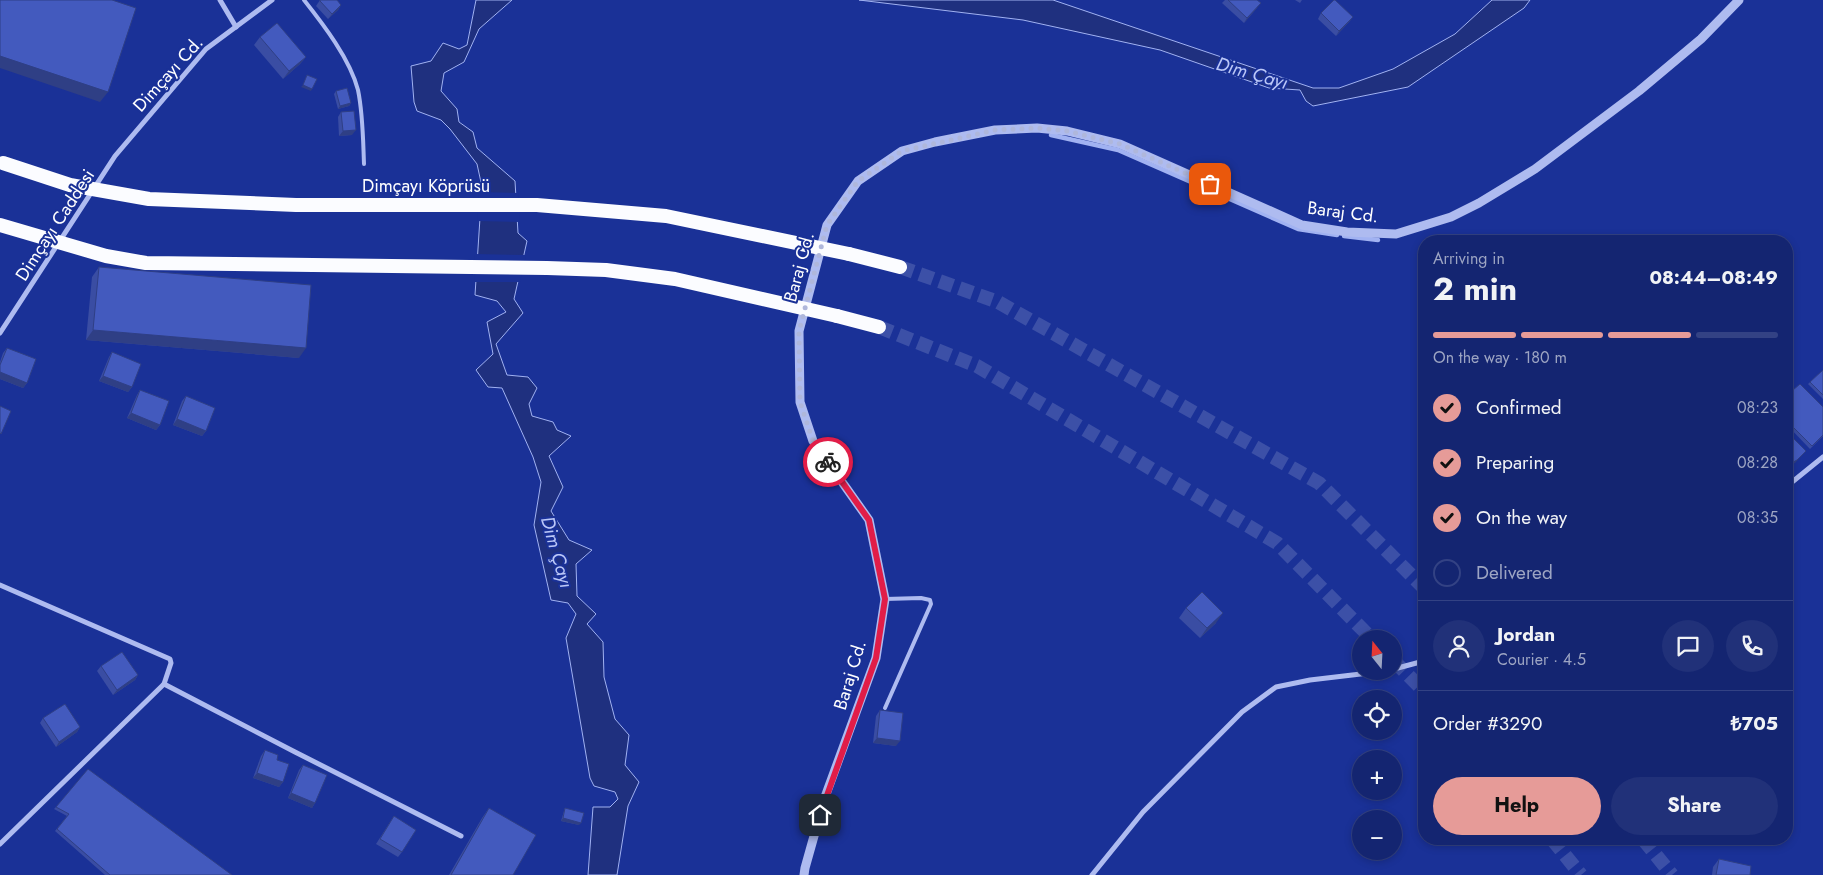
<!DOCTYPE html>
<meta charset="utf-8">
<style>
:root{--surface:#142571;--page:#213179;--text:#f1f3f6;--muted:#9da5c3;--line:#334284;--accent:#e69b98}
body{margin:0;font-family:Jost,sans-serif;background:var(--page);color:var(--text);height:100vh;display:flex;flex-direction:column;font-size:19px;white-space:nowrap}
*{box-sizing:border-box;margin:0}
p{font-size:16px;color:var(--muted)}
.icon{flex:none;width:28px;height:28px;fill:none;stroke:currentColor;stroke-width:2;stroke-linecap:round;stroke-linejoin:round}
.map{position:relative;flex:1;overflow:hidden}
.details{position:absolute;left:1418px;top:235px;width:375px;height:610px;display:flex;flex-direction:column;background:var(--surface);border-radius:20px;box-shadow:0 2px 8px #0003,0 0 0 1px var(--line)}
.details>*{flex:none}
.needle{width:32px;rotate:342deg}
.tools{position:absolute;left:1352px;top:630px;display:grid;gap:10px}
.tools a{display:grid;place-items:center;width:50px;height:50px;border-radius:50%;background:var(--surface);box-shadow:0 2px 8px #0003,0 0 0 1px var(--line);font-size:25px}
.pin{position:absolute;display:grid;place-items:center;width:42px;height:42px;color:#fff;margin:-21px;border-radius:10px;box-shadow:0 2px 8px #0006}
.courier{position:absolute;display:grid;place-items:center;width:50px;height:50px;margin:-25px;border:4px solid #e11d48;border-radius:50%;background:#fff;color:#222;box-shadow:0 1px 6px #0007}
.overview em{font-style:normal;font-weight:700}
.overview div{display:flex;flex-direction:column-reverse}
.overview{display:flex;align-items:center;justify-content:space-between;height:85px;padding:0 15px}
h1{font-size:32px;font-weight:700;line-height:38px}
.bar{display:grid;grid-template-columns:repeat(4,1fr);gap:8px 5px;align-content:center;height:60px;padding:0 15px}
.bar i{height:6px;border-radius:4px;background:var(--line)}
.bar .selected{background:var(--accent)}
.bar p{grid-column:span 4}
.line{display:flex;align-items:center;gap:12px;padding:0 15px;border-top:1px solid var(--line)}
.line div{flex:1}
.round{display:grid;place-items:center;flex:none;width:52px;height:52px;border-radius:26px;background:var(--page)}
ol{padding:0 15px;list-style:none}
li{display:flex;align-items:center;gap:15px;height:55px}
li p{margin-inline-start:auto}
li .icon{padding:5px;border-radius:50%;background:var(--accent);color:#111;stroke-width:4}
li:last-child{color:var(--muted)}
li i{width:28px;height:28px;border:2px solid var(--line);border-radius:50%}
.primary-button{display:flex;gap:10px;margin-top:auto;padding:10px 15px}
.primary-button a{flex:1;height:58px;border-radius:30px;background:var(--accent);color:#111;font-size:20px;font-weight:700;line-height:58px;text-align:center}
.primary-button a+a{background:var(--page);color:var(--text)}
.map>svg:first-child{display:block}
</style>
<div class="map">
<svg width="1823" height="875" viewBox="0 0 1823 875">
<rect width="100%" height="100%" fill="#1a3197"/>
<g fill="#1f307f" stroke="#a1b2f2">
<path d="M476,0h36l-33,29 -15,33 -20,11 -3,18 16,18 2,13 14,10 4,16 38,33 3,52 9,8 -13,58 9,14 -27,31 11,31 21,2 9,11 -8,16 3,12 21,6 4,8 14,6 -22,20 14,31 -12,24 18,29 23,10 -16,14 1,32 19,18 -9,10 16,18 1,35 11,42 14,16 -4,30 14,17 -11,24 -11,69h-29l5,-68h17l8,-8 -3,-7 -21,-6 -4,-8 -24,-140 10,-24 -8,-11 -17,-3 -17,-75 7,-43 -8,-25 -31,-69 -14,-1 -12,-17 17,-16 -6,-32 19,-10 -9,-11 -22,-6 7,-108 -5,-23 -27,-35 -9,-9 -24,-9 -3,-9 -3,-36 20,-5 12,-18 16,6 8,-4z"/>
<path d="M859,0h194l260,88h26l54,-19 62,-35 37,-34h38l-6,8 -116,79 -95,19 -7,-5 -6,-11 -31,-2 -109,-38 -137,-30z"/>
</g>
<g fill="#1a3197">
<path d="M479,192l39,1 2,29 -43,-1z"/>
<path d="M475,254l51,1 -6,27h-46z"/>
</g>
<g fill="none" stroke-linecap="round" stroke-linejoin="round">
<g stroke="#a1b2f2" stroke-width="4.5">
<path d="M1051,135l67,15 180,79 39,6"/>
<path d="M1344,236l34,4"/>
</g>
<g stroke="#3c50a7" stroke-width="14" stroke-dasharray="14 7" stroke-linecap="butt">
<path d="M900,267l98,35 321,181 105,105"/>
<path d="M879,327l98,39 300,177 95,96"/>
<path d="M1394,661l30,30"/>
<path d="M1552,839l29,36"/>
<path d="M1643,839l29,36"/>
</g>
<g stroke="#aebbf0" stroke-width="4">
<path d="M304,0c19,24 46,59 54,90 5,24 5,49 6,74"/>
<path d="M885,599l36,-1 9,2 1,4 -46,104"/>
</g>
<g stroke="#aebbf0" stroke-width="5">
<path d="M220,0l16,27"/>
<path d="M0,333l115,-177 91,-107 66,-49"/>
<path d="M1786,487l37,-30"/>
<path d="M0,585l170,74 1,4 -7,21 -164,160"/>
<path d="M1394,669l30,-8"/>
<path d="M164,684l131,68 166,84"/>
<path d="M1092,875l51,-63 99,-100 34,-25 34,-7 76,-9"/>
</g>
<path stroke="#aebbf0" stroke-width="9" d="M804,875l1,-7 20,-71 51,-139 9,-59 -16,-79 -56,-79 -13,-39 -1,-71 28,-106 31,-44 44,-30 33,-9 60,-12 42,-2 30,3 53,13 182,81 45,7 49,2 55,-17 28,-14 56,-34 104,-78 62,-52 38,-39"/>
<g stroke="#fbfcff" stroke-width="14">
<path d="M849,254l51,13"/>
<path d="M837,316l42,11"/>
</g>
<g stroke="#fbfcff" stroke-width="14">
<path d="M3,163l67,22 79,14 147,6h241l129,11 183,38"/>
<path d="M0,225l106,31 40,7 401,5 59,2 69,9 162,37"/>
</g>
</g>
<g fill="#3a4da3">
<path d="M320,0l21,5 -3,5 -10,9 -12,-13z"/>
<path d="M1225,0h32v8l-13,15 -22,-20z"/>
<path d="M1295,0h7l-2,3z"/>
<path d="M1321,13l32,4 -4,5 -13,14 -18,-17z"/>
<path d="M260,37l46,20 -6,7 -17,15 -29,-34z"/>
<path d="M336,91l15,12 -2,3 -11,3 -4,-15z"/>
<path d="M341,112l11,23 -13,1 -1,-19z"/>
<path d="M99,267l200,91 -213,-18 6,-63z"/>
<path d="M7,348l20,35 -4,5 -23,-9v-17l3,-9z"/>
<path d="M112,352l20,35 -4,5 -29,-11 10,-24z"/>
<path d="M1823,370v29l-15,-15z"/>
<path d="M140,390l20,35 -4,5 -29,-12 10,-23z"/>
<path d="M186,396l20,35 -4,5 -29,-11 9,-24z"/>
<path d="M1786,396l37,40 -13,13 -24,-25z"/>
<path d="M1186,608l30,15 -16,15 -21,-20z"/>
<path d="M101,666l37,9 -3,5 -22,15 -16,-24z"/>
<path d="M880,710l16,36 -23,-3 3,-27z"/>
<path d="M43,718l37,9 -3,5 -21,15 -16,-24z"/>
<path d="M265,750l12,10 6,22 -4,5 -26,-9 8,-22z"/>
<path d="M303,765l12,38 -3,5 -24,-10 11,-28z"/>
<path d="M56,807l176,68h-127l-50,-44 12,-15 -13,-7z"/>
<path d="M489,808l24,67h-64l33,-57z"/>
<path d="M565,808l14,17 -18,-4 3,-10z"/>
<path d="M394,816l8,36 -4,5 -22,-13z"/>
<path d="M1719,859l31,16h-38l1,-8z"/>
</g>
<g fill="#2f3f85">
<path d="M1261,3l-4,5 -13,15 3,-5z"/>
<path d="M341,5l-3,5 -10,9 4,-5z"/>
<path d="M1353,17l-4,5 -13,14 3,-5z"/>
<path d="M0,56l108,36 -8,10 -100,-34z"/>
<path d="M306,57l-6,7 -17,15 6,-8z"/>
<path d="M303,85l9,4 -1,2 -10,-4z"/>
<path d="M351,103l-2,3 -11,3 2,-3z"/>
<path d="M356,130l-4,5 -13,1 4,-5z"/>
<path d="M93,330l213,18 -7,10 -213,-18z"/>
<path d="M0,372l27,11 -4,5 -23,-9z"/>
<path d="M103,376l29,11 -4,5 -29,-11z"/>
<path d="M131,413l29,12 -4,5 -29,-12z"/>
<path d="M177,419l29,12 -4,5 -29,-11z"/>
<path d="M1806,451l-11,12 -9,5v-2z"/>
<path d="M1223,613l-7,10 -16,15 7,-10z"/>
<path d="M138,675l-3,5 -22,15 4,-5z"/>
<path d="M80,727l-3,5 -21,15 3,-5z"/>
<path d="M877,738l23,3 -4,5 -23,-3z"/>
<path d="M257,773l26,9 -4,5 -26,-9z"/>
<path d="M291,793l24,10 -3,5 -24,-10z"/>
<path d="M563,818l18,5 -2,2 -18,-4z"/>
</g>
<g fill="#435abe" stroke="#2f3f85">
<path d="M0,0h112l24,8 -28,84 -108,-36z"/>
<path d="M320,0h17l4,5 -9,9 -12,-13z"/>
<path d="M1228,0h29l4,3 -14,15z"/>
<path d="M1334,0h1l18,17 -14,14 -18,-18z"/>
<path d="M277,23l29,34 -17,14 -29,-34z"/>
<path d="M307,75l10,4 -5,10 -9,-4z"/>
<path d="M347,88l4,15 -11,3 -4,-15z"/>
<path d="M354,111l2,19 -13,1 -2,-19z"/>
<path d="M99,267l212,18 -5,63 -213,-18z"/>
<path d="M7,348l29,11 -9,24 -27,-11v-7z"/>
<path d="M112,352l29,12 -9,23 -29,-11z"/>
<path d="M1823,370v25l-13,-13z"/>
<path d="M1800,384l23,23v28l-11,11 -26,-26v-24z"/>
<path d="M140,390l29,11 -9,24 -29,-12z"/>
<path d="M186,396l29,12 -9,23 -29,-12z"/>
<path d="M0,406l11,5 -10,23 -1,-1z"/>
<path d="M1786,431l20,20 -9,9 -11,6z"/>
<path d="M1202,592l21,21 -16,15 -21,-20z"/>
<path d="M122,652l16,23 -21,15 -16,-24z"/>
<path d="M65,704l15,23 -21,15 -16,-24z"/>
<path d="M880,710l23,3 -3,28 -23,-3z"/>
<path d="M265,750l13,5 -1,5 12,4 -6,18 -26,-9z"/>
<path d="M303,765l24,10 -12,28 -24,-10z"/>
<path d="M88,769l144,106h-122l-53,-46 12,-15 -13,-7z"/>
<path d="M489,808l47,27 -23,40h-62z"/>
<path d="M565,808l19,5 -3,10 -18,-5z"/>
<path d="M394,816l22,14 -14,22 -22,-13z"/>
<path d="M1719,859l32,7 -1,9h-34z"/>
</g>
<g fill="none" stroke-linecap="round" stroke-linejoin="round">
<path stroke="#afb7db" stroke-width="5" stroke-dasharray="0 9" d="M828,462l-15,-21 -13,-39 -1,-71 28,-106 31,-44 44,-30 93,-21 42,-2 30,3 53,13 90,40"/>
<path stroke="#e11d48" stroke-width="6" d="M820,815l56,-157 9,-59 -16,-79 -41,-58"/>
</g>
<g text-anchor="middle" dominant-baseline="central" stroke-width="4" stroke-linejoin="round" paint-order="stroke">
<g font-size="18" fill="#fff" stroke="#1a3197">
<text transform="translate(168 74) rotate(-48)">Dimçayı Cd.</text>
<text x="426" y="186">Dimçayı Köprüsü</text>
<text transform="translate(1343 212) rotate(7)">Baraj Cd.</text>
<text transform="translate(55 225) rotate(-57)">Dimçayı Caddesi</text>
<text transform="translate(799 267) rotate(-75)">Baraj Cd.</text>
<text transform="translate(850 675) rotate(-73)">Baraj Cd.</text>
</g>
<g font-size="19" font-style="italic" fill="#bbc7f7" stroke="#1a3197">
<text transform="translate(1252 73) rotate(16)">Dim Çayı</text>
<text transform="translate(557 552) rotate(74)">Dim Çayı</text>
</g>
</g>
</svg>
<div class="tools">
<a><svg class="needle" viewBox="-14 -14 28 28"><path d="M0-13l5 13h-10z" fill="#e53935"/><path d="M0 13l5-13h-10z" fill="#9da5c3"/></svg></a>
<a><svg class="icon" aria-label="locate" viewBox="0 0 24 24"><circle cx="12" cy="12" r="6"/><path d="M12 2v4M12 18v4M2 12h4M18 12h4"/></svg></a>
<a>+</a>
<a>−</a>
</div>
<div class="pin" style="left:1210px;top:184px;background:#ea580c"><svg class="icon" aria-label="bag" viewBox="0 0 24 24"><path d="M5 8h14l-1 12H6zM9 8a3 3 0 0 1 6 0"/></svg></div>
<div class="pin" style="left:820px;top:815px;background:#1f2937"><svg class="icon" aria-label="home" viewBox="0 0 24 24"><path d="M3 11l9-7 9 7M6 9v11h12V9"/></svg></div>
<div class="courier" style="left:828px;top:462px"><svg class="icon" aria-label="bike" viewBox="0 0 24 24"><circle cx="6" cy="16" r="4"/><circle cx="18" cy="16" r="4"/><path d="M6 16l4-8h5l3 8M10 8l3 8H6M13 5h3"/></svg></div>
<section class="details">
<div class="overview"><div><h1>2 min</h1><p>Arriving in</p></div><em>08:44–08:49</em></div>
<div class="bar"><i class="selected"></i><i class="selected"></i><i class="selected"></i><i></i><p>On the way · 180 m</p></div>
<ol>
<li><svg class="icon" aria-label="check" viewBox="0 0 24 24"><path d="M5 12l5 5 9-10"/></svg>Confirmed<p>08:23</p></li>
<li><svg class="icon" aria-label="check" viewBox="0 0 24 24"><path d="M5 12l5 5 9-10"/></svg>Preparing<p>08:28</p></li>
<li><svg class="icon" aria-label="check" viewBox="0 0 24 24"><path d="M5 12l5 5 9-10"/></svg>On the way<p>08:35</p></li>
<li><i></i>Delivered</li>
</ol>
<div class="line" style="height:90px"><a class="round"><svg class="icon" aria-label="person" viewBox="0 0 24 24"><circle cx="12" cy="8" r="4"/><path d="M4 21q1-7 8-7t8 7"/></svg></a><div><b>Jordan</b><p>Courier · 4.5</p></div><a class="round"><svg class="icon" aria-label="chat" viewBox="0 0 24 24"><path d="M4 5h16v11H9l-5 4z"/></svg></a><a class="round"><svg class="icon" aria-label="phone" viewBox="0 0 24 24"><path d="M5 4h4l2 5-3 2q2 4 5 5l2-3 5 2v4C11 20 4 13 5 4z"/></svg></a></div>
<div class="line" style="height:65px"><div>Order #3290</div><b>₺705</b></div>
<div class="primary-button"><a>Help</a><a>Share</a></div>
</section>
</div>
